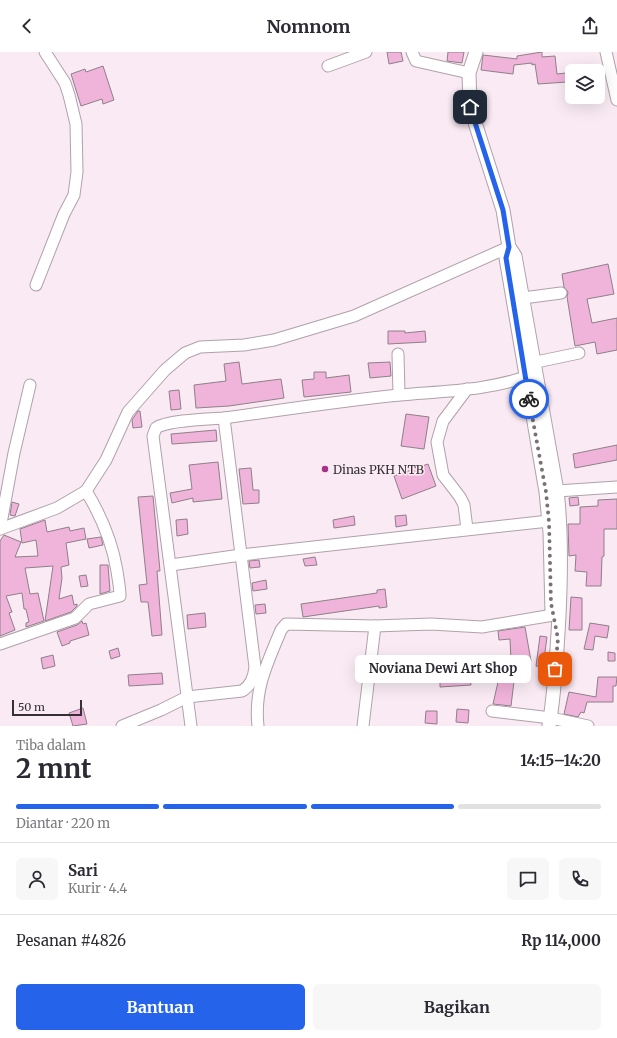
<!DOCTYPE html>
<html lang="id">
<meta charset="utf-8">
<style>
:root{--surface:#fff;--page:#f7f7f7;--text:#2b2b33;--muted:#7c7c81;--line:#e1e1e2;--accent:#2563eb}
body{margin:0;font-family:Merriweather,serif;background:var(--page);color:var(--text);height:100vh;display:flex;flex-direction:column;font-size:15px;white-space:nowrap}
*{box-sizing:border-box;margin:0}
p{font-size:13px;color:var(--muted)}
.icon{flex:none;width:22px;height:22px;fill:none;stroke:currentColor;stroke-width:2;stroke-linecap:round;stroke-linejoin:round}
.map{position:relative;height:674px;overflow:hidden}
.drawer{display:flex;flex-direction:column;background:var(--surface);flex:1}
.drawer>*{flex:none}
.tools{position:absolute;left:565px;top:12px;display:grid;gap:8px}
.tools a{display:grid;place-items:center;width:40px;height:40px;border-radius:6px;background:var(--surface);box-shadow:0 4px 16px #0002;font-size:20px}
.scale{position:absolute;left:12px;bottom:10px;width:70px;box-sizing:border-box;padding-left:4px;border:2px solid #363034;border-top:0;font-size:11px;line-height:14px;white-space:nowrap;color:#363034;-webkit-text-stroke:3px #f9eaf3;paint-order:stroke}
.pin{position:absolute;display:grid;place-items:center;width:34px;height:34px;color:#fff;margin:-17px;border-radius:8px;box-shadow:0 2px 6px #0006}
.courier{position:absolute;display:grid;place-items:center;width:40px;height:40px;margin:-20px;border:3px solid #2563eb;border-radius:50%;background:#fff;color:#222;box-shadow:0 1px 5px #0007}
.bubble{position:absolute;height:28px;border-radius:6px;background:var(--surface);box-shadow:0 4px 16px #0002;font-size:13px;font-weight:700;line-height:28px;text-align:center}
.head em{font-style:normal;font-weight:700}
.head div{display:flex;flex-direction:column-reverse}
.head{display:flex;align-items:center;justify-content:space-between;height:68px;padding:0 16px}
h1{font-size:26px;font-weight:700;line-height:30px}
.bar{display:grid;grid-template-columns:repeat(4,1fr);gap:6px 4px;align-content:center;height:48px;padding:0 16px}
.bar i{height:5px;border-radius:3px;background:var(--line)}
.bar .active{background:var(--accent)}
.bar p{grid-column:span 4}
.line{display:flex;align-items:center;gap:10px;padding:0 16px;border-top:1px solid var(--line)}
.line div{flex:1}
.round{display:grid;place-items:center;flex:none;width:42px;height:42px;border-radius:6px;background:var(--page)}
.action{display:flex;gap:8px;margin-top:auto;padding:8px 16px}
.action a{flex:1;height:46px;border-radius:6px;background:var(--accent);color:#fff;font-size:16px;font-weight:700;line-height:46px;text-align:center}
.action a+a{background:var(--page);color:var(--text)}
header{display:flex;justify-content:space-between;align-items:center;height:52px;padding:0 16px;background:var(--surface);font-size:18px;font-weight:700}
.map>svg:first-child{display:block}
</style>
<header><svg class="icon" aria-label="back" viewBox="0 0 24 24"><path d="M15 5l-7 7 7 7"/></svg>Nomnom<svg class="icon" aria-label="share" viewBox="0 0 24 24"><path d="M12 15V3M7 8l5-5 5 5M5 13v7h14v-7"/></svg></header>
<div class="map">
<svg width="617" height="674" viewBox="0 0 617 674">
<rect width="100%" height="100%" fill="#f9eaf3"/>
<g fill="#f0b3da" stroke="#8e8089">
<path d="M387,0h14l2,9 -14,3z"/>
<path d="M448,0h16l-2,11 -15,-2z"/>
<path d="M542,0v5l13,-1 2,18 9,-1 1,9 -29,2 -3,-20 -3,1v-2l-18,2 -1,9 -32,-4 2,-15 34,4v-3z"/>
<path d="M103,14l11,34 -11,4 -1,-5 -21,7 -10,-32 14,-5 1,3z"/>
<path d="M608,212l6,30 -27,5 5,24 25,-5v32l-20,4 -2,-12 -20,4 -8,-49 1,-5 -4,-5 -2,-13z"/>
<path d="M388,279h17v2l20,-2 1,11 -38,2z"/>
<path d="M239,310l3,22 39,-5 3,19 -55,8 -33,2 -2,-23 32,-4 -2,-17z"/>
<path d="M390,310l1,14 -21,2 -2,-15z"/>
<path d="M314,320h12v6l23,-3 2,17 -47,5 -2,-17 12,-1z"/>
<path d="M179,338l2,19 -10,1 -2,-19z"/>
<path d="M138,359h2l2,16 -9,1 -1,-8z"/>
<path d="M406,362l23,3 -5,32 -23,-3z"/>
<path d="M216,378l1,11 -45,3 -1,-10z"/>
<path d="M617,393v15l-42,8 -2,-14z"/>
<path d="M218,410l4,37 -29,3v-4l-21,5 -2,-10 22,-4 -3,-24z"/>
<path d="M428,412l8,22 -34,13 -8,-23z"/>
<path d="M251,416l2,22h6v13l-16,1 -4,-35z"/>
<path d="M153,444l7,75h-3l5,64 -10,1 -4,-34h-7l-2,-17 8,-1 -9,-87z"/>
<path d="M578,445l1,8 -9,1 -1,-8z"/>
<path d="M617,447v30h-13v27l-2,1 -1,29h-15l1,-14 -12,-1 1,-16 -7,1 -1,-32h12v-17l18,-1v-6z"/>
<path d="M12,450l7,2 -4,12 -5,-1z"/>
<path d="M406,463l1,10 -11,2 -1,-11z"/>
<path d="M354,464l1,9 -21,3 -1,-8z"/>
<path d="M187,467l1,15 -11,2 -1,-16z"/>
<path d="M45,468l2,12 22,-5 1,4 14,-3 2,11 -20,4 3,22 -8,2 1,11 -3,21 13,-4 2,10 3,-1v2l-6,6 -26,9 8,-55 -28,2 5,26 8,-1 6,28 -18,6v-4l3,-1 -3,-13h-2l-2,-16 -16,3 6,16 -3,1 6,17 -15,6v-95l4,-6 17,7 -6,15 23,-1 -2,-16 -14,3 -2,-14z"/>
<path d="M101,485l2,8 -14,3 -2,-9z"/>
<path d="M315,505l2,8 -12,1 -2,-7z"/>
<path d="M259,508l1,7 -10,1 -1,-7z"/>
<path d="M100,513h8l2,26 -10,3z"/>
<path d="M86,523l2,11 -7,1 -2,-11z"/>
<path d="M266,528l1,9 -14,2 -1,-8z"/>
<path d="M385,537l2,18 -8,1v-2l-76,11 -2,-13 76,-11v-3z"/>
<path d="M571,545l11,1v32h-13z"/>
<path d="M265,552l1,9 -10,1 -1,-9z"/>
<path d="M205,561l1,14 -18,2 -1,-14z"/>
<path d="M82,569l1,3 3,-1 3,12 -19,6v2l-8,3 -5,-14 20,-7z"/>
<path d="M590,571l19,3 -2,12 -12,-2 -2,14 -9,-1z"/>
<path d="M525,575l6,34h-20l-1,-22 -11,1 -1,-9z"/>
<path d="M540,584l7,1 -4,30 -7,-1z"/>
<path d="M118,596l2,8 -9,3 -2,-8z"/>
<path d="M608,600l7,1v8h-7z"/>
<path d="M53,603l2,11 -12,3 -2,-11z"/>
<path d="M494,618l21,3 -4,33 -18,-2 5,-22h-6z"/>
<path d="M470,620l1,13 -31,2v-14z"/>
<path d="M162,621l1,11 -34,2 -1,-11z"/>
<path d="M598,625h19l-1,9h-3v16h-26l-3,11 -3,-1 -3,5 -14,-3 5,-22 27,5z"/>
<path d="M83,656l4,16 -14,2 -4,-13z"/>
<path d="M457,657l12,1 -1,13 -12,-1z"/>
<path d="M426,659h11v13l-12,-1z"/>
</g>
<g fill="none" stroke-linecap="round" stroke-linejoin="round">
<defs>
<g id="minor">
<path d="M412,0l4,9 53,12"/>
<path d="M606,0l11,48"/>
<path d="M328,14l38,-14"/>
<path d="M36,233l28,-71 10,-19 3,-23 -1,-48 -7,-29 -4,-12 -20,-31"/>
<path d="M523,246l38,-5"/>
<path d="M398,302l1,41"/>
<path d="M527,312l52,-11"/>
<path d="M557,439l60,-4"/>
<path d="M0,477l57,-21 29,-17 20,-31 22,-48 37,-42 20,-17 15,-6 44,-2 30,-5 80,-24 155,-69"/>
<path d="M0,477l14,-76 16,-68"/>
<path d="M467,477l-3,-24 -4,-8 -17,-22 -6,-33 6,-21 24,-32"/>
<path d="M171,513l70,-10 308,-34"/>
<path d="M0,592l75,-26 14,-14 31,-8c0,-8 -2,-17 -3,-25 -5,-30 -15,-54 -31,-80"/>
<path d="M492,659l59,7 37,8"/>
<path d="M122,674l39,-16 26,-13 55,-6c9,-5 12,-14 13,-24l-31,-249"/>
<path d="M191,674l-38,-290 3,-8c11,-8 53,-9 68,-10 58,-8 116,-17 175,-23 44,-4 92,-4 134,-21"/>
<path d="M258,674c-4,-37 9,-62 23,-96l5,-6 89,2 56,-2 51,3 77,-13"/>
<path d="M363,674l12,-100"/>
</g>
<g id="major">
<path d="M476,0l-7,21 1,34 33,103 6,37 6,9 42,235c5,42 4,83 2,125 -2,37 -4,74 -10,110"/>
<path d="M509,195l-3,11 40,234 4,40 2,81"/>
</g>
</defs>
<use href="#minor" stroke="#b0a1aa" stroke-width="13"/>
<use href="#major" stroke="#b0a1aa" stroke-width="15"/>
<use href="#minor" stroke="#fff" stroke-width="11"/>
<use href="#major" stroke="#fff" stroke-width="13"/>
</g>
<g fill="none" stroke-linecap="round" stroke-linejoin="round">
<path stroke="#7a7177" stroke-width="4" stroke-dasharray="0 7.2" d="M529,347l17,93 3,30 2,81 7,36 -3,30"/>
<path stroke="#2563eb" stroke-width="5" d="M470,55l33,103 6,37 -3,11 23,141"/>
</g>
<circle fill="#a83188" stroke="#f9eaf3" stroke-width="1.5" cx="325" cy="417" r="4"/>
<g text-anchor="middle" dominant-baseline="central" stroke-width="3" stroke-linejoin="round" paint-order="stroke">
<g font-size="12" fill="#363034" stroke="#f9eaf3" text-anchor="start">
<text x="333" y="417">Dinas PKH NTB</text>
</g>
</g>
</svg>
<div class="tools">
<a><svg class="icon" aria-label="layers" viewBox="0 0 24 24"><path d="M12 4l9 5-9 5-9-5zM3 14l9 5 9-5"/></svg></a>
</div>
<div class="scale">50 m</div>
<div class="pin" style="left:555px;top:617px;background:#ea580c"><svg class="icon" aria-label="bag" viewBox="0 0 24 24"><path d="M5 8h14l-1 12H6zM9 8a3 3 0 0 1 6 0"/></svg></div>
<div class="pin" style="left:470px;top:55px;background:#1f2937"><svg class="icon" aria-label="home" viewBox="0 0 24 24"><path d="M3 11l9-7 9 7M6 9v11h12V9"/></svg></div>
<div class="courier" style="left:529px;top:347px"><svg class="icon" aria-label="bike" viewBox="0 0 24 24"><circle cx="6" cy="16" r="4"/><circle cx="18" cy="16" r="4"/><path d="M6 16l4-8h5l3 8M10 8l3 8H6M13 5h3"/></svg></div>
<div class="bubble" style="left:355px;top:603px;width:176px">Noviana Dewi Art Shop</div>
</div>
<section class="drawer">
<div class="head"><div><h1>2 mnt</h1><p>Tiba dalam</p></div><em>14:15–14:20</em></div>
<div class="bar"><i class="active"></i><i class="active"></i><i class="active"></i><i></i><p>Diantar · 220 m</p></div>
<div class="line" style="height:72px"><a class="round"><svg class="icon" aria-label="person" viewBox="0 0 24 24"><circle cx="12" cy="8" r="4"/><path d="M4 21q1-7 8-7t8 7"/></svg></a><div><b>Sari</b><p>Kurir · 4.4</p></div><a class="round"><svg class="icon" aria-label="chat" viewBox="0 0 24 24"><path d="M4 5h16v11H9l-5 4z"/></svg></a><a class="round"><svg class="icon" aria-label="phone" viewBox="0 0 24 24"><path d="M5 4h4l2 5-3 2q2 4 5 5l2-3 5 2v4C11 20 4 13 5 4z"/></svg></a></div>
<div class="line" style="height:52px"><div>Pesanan #4826</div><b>Rp 114,000</b></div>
<div class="action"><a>Bantuan</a><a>Bagikan</a></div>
</section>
